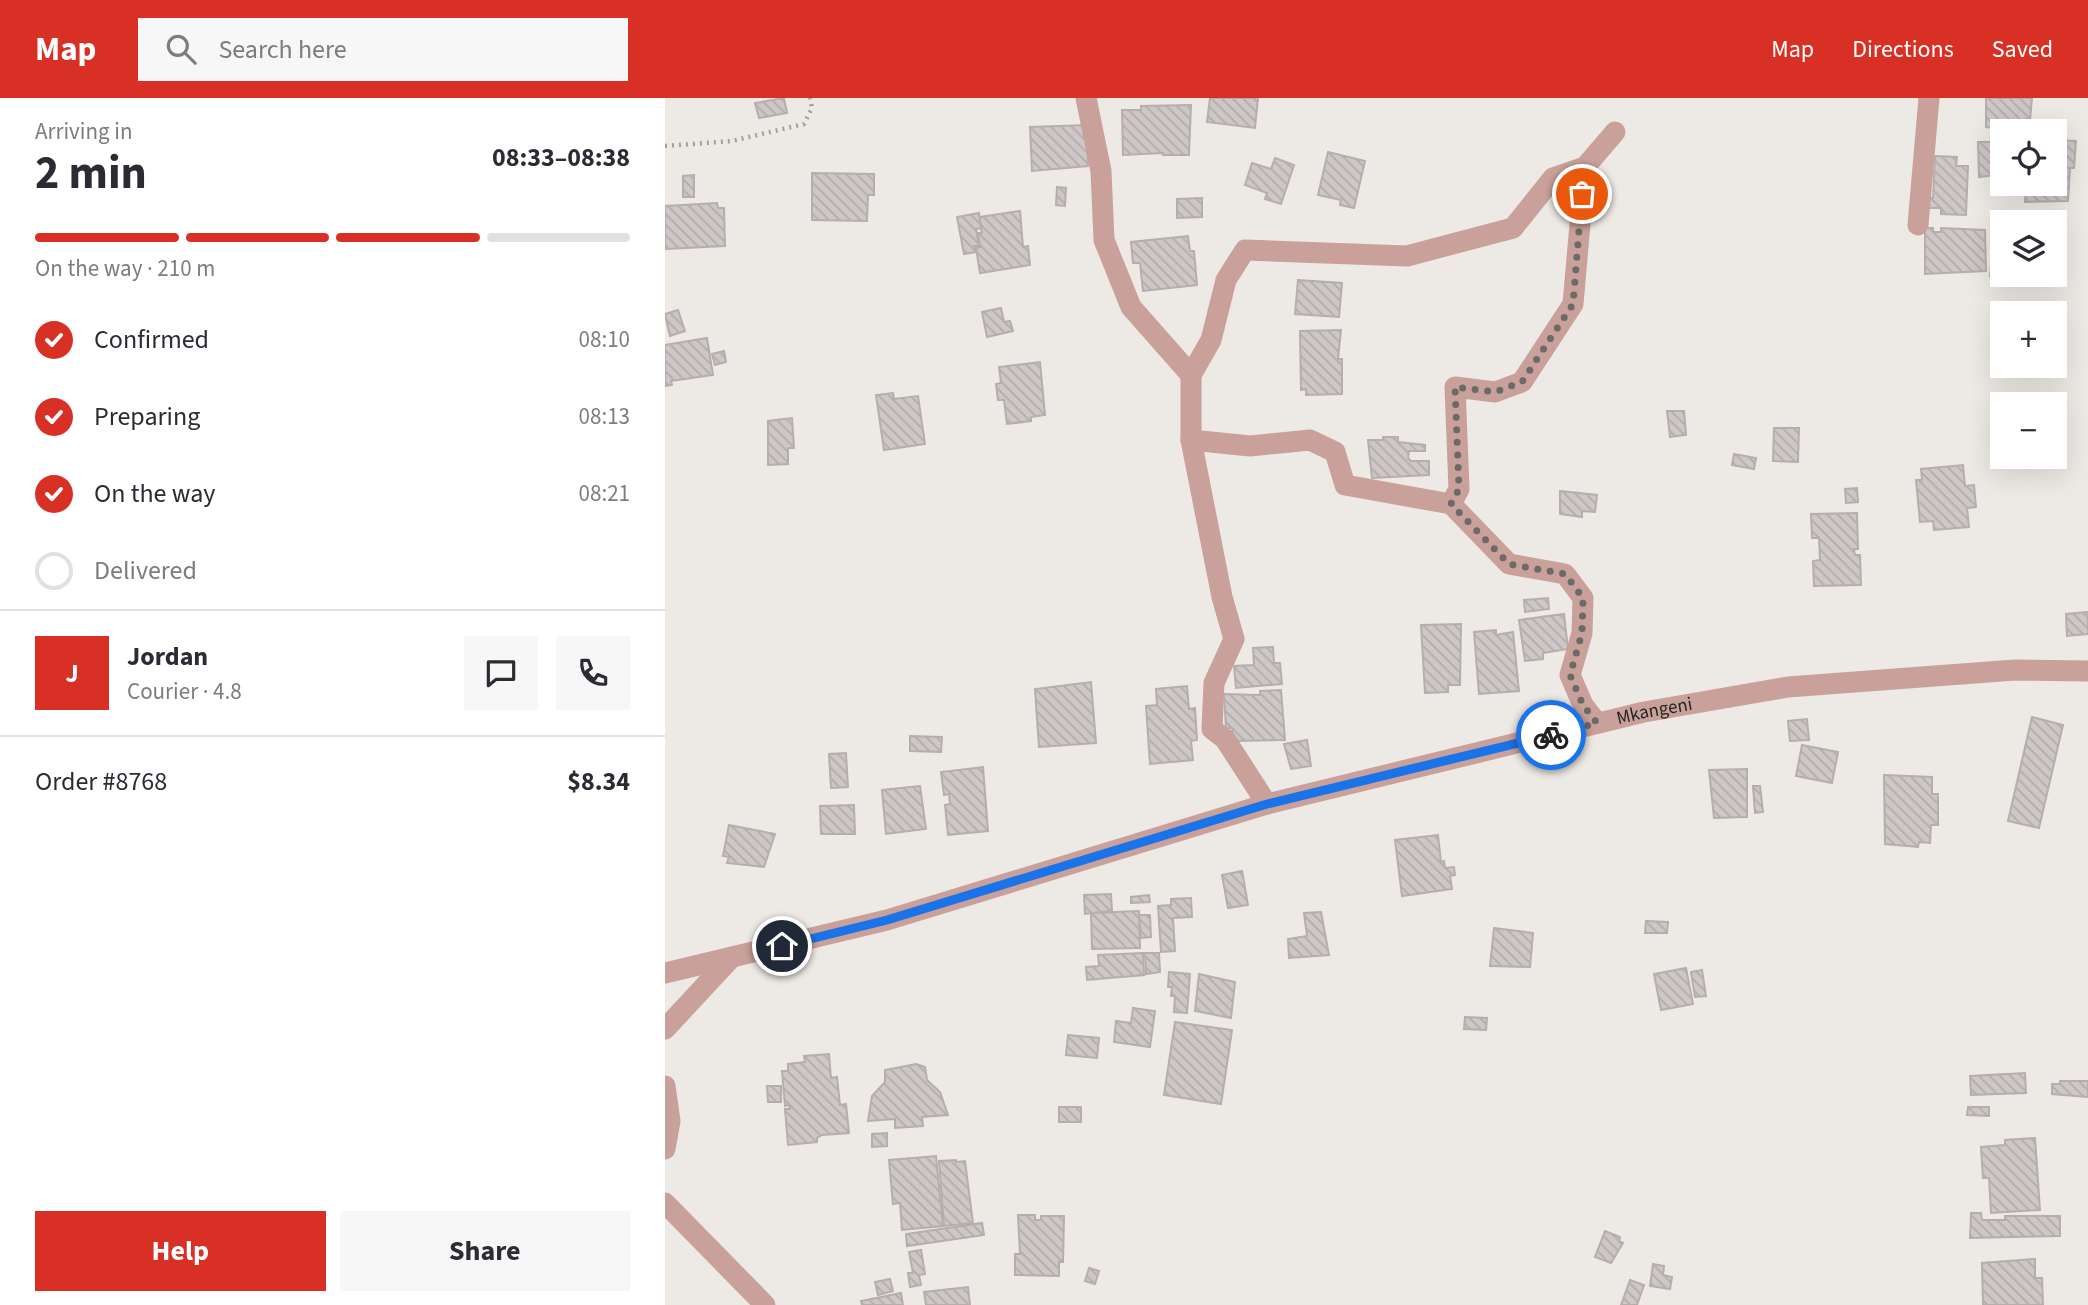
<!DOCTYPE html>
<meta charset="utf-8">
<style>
:root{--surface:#fff;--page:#f7f7f7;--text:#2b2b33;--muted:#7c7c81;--line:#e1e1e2;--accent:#d93025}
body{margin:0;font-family:"Source Sans 3",sans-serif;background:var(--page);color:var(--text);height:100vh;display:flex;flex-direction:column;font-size:26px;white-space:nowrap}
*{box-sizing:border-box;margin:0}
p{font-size:23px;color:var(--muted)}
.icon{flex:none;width:38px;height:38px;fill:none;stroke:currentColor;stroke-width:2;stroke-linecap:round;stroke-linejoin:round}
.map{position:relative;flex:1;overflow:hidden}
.drawer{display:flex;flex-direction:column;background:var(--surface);width:665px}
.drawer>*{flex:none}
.tools{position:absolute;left:1325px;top:21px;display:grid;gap:14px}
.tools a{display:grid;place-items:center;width:77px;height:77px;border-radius:0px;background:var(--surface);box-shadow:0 7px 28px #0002;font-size:35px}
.pin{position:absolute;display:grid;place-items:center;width:60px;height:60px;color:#fff;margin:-30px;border:4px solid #fff;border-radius:50%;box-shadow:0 2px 7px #0007}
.courier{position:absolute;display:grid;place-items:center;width:70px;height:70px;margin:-35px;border:5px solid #1a73e8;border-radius:50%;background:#fff;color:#222;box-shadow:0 2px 9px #0007}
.headline em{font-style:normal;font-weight:700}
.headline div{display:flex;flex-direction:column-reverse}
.headline{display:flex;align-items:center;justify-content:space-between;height:119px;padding:0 35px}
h1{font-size:46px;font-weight:700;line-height:52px}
.bar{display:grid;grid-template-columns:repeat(4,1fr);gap:10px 7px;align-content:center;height:84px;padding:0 35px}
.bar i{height:9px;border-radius:5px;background:var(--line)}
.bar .selected{background:var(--accent)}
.bar p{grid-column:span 4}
.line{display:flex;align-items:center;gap:18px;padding:0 35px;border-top:2px solid var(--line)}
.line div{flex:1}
.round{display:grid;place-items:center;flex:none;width:74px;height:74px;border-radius:0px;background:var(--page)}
ol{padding:0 35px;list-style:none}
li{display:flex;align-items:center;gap:21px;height:77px}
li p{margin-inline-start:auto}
li .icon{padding:7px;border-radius:50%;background:var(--accent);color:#fff;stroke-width:4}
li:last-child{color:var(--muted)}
li i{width:38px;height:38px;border:4px solid var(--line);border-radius:50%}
.action{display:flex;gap:14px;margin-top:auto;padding:14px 35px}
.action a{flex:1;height:80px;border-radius:0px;background:var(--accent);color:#fff;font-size:28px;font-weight:700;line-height:80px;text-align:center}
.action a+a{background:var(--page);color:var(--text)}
header{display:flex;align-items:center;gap:42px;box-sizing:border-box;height:98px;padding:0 35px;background:var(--accent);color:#fff}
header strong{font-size:33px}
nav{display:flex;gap:38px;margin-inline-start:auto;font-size:24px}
.search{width:490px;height:63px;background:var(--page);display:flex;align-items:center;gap:18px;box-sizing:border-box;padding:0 24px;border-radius:0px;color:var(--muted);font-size:26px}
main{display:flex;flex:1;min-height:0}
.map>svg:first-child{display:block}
</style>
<header>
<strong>Map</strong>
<div class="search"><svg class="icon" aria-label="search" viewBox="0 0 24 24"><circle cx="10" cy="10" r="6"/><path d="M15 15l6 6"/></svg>Search here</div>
<nav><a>Map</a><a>Directions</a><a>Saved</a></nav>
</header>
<main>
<section class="drawer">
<div class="headline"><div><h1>2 min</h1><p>Arriving in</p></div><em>08:33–08:38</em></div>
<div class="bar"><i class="selected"></i><i class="selected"></i><i class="selected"></i><i></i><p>On the way · 210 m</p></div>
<ol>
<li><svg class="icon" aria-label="check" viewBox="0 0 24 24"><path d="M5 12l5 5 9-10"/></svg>Confirmed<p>08:10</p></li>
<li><svg class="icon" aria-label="check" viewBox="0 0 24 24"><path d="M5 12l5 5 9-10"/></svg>Preparing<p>08:13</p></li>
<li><svg class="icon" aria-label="check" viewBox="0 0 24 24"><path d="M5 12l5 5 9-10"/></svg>On the way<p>08:21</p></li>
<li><i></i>Delivered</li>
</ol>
<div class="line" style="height:126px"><b class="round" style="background:var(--accent);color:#fff">J</b><div><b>Jordan</b><p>Courier · 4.8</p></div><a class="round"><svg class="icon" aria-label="chat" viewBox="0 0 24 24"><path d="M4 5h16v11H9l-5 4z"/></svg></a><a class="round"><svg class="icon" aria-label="phone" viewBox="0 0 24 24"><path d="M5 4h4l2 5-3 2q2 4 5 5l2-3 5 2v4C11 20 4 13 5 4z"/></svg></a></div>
<div class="line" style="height:91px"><div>Order #8768</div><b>$8.34</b></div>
<div class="action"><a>Help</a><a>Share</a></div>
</section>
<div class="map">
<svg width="1423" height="1207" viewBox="0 0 1423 1207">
<defs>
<pattern id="building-back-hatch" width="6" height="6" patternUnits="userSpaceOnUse" patternTransform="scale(1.75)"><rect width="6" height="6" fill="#cec7c7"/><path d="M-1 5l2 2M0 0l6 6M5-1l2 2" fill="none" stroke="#b1abab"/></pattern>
</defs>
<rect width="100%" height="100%" fill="#ede9e4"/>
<g fill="url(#building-back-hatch)" stroke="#b5aead" stroke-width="2">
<path d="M119,0l3,15 -28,5 -4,-15z"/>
<path d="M545,0h48l-3,30 -48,-6z"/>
<path d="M1321,0h46l-2,22 -5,-1 -2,12 -37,-4z"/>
<path d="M526,7l-2,50h-26v-2l-40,2 -1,-45h19v-4z"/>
<path d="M422,27l1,41 -56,5 -2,-44z"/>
<path d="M1390,42l21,1 -2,27h-4l-2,33 -43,1 1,-18h29z"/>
<path d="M1313,44h24v32l-23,3z"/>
<path d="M663,54l37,9 -11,47 -14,-3 1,-5 -23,-5z"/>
<path d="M1270,58l22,1 -1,9h12l-2,49 -25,-1v-6h-12v-10h4z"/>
<path d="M610,60l19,7 -13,39 -16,-5 2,-6 -22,-8 7,-22 19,6z"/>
<path d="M147,75l62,1v21h-6l-1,26 -55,-1z"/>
<path d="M29,77v22h-11v-21z"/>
<path d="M392,89l9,1 -1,18 -9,-1z"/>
<path d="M537,100v19l-25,1v-19z"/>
<path d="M52,105l1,5h6l1,38 -60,3v-43z"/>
<path d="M355,113l3,36 5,-1 2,19 -50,8 -4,-25 4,-1 -2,-14h4l-3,-16z"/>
<path d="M314,115l2,15 -5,1 3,17h-5l2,6 -12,2 -7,-37z"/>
<path d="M1260,130h8v4h8v-4l44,2 1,41 -61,3z"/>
<path d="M1330,133l7,1v43l6,2 -18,-1 3,-33 3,1z"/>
<path d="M523,138l2,15h4l3,34 -54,6 -3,-28h-7l-2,-21z"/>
<path d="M633,182l44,3 -3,34 -44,-3z"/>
<path d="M336,210l3,14 6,-1 3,10 -26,6 -5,-25z"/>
<path d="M13,212l7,21 -15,5 -5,-22z"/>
<path d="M676,232l-3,29h4v35l-36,1v-6l-5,1 -1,-59z"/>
<path d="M42,240l6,37 -42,6 1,4 -7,1v-41z"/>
<path d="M59,253l2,11 -11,3 -3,-11z"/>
<path d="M375,264l5,53 -14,2v4l-24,3 -3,-24h-6l-2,-16 5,-1 -2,-16z"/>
<path d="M228,295l1,6 24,-3 7,48 -41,6 -8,-55z"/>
<path d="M1002,313h17l2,24 -16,2z"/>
<path d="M127,320l2,30h-6v16l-20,1v-44z"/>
<path d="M1109,330h25l-1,34 -25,-1z"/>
<path d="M718,339h15v5l27,3v6h-16l-1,7 3,3h18v14l-57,3 -4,-38h15z"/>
<path d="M1069,356l22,4 -2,11 -22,-4z"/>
<path d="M1298,367l2,21 9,-1 2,22 -9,1 2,19 -35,3 -1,-9 -13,1 -4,-42h6l-1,-11z"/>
<path d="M1192,390l1,14 -12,1 -1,-14z"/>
<path d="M895,393l37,4 -2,17 -13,-1v6l-22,-3z"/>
<path d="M1192,415l1,36h-4l1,6h5l1,30 -47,1 -1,-25 7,-1 -1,-22h-7l-1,-24z"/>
<path d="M883,500l1,11 -24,3 -1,-12z"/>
<path d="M1423,514v22l-21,2 -1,-22z"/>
<path d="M899,516l4,35 -25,4v6l-18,2 -6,-41z"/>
<path d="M796,526l-1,61h-12v7l-23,1 -4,-68z"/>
<path d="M831,532v5l17,-3 6,59 -40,3 -5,-62z"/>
<path d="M608,549l1,16h6l2,21 -46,4 -2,-22 20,-1 -1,-17z"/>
<path d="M426,584l5,61 -57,4 -4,-58z"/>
<path d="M522,588l2,23 6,-1 2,32 -6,1 2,19 -43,4 -4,-58 11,-1 -1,-16z"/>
<path d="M616,592l4,50 -52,1 -1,-13h-6l-2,-34 36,1v-4z"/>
<path d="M1367,619l31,8 -24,103 -31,-7z"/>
<path d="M1142,621l2,21 -19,1 -2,-20z"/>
<path d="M245,638l32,1 -1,15 -31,-1z"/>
<path d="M642,642l4,26 -20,3 -7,-25z"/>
<path d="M1137,647l36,7 -6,31 -36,-7z"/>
<path d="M181,655l2,34 -17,1 -2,-34z"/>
<path d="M318,669l5,64 -40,4 -3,-30 5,-1 -1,-10 -5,1 -3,-23z"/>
<path d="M1082,671v48l-33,1 -5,-48z"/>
<path d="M1219,677l48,2v17h6v31h-7l-1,18 -11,-1 -1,5 -33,-3z"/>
<path d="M255,688l6,43 -40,5 -4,-44z"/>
<path d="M1088,688h7l3,26 -8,1z"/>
<path d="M189,707l1,29h-34l-1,-28z"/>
<path d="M64,727l46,9 -11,33 -37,-4 2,-6 -6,-1z"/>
<path d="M773,737l3,27 3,-1 1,7 9,-1 1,8 -5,1 2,13 -50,7 -7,-56z"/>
<path d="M577,773l6,34 -20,3 -6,-33z"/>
<path d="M446,796l1,17 -27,3 -1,-19z"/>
<path d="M484,797l1,7 -19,1v-6z"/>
<path d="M526,800l1,19 -19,1 2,33 -14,1 -3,-46 13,-1v-6z"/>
<path d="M474,813l1,37 -48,1 -1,-36z"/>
<path d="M656,814l8,43 -40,3 -1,-19 19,-3 -3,-23z"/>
<path d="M474,817h11l1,22 -10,1z"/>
<path d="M981,823l22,1 -1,11h-22z"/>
<path d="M829,830l39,5 -3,34 -40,-1z"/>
<path d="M478,855l1,22 -57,5 -1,-13 13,-1 -1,-11z"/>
<path d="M480,855h14l1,19 -14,2z"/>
<path d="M1021,870l7,36 -32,6 -7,-36z"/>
<path d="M1037,872l4,26 -11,1 -4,-25z"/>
<path d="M504,874l21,2 -3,39 -13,-1 1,-16h-4l1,-9h-4z"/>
<path d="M534,876l36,8 -4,36 -36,-7z"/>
<path d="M468,910l22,3 -5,36 -36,-5 2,-21 15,2z"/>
<path d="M800,919l22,1 -1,12 -22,-1z"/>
<path d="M510,924l57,8 -11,74 -57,-9z"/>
<path d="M403,937l31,3 -2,20 -31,-3z"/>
<path d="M164,956l2,24 6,-1 3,28 6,-1 3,29 -27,2 -5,3v4l-29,3 -3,-36h5l-1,-4 -4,1 -3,-35h6v-7l17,-2 -1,-6z"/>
<path d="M251,966l9,3 2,13 13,12 8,23 -26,2 1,9 -28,2v-9l-27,2 4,-25 13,-14v-12z"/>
<path d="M1360,975l1,20 -55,2 -1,-19z"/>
<path d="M1395,983h28v16l-36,-3v-10h8z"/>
<path d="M102,988h14v16h-13z"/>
<rect x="394" y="1009" width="22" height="15"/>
<path d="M1303,1009h21v9l-22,-1z"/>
<path d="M222,1035v13l-15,1v-13z"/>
<path d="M1370,1040l5,72 -49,3 -2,-35h-6l-2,-31 24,-2v-5z"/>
<path d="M271,1058l7,70 -41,4 -2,-27 -7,1 -4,-44z"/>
<path d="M291,1062v2l9,-1 8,62 -29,3 -5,-65z"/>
<path d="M1306,1115h10l1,7h23v-4h55v20l-90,2z"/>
<path d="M353,1117h17v5h6v-4h23l-1,46h-4v14l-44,-1v-21h5z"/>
<path d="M317,1125l2,12 -77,11 -1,-12z"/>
<path d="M940,1133l15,6 -1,4 4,2 -12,20 -16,-6z"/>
<path d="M256,1152l4,24 -6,1 2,10 -11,2 -2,-14h5l-4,-21z"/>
<path d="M1370,1161v19h7l1,27h-60l-1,-42z"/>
<path d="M988,1166l11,2 -1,9 9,2 -2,12 -20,-3z"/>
<path d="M424,1170l10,3 -4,13 -10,-3z"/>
<path d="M225,1181l3,12 -15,4 -3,-13z"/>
<path d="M965,1182l14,5 -7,20h-16z"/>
<path d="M303,1189l2,18h-44l-2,-13z"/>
<path d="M236,1195l2,12h-41l-1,-4z"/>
</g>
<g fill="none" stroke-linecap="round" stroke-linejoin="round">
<path stroke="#a3a09d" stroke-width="4.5" stroke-dasharray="2 5" stroke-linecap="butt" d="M0,48l67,-5 72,-17 8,-16 -2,-10"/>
<g stroke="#c9a09a" stroke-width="21">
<path d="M421,0l15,73 3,69 27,67 60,68v65l31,157 12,42 -20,44 -2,46 13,10 42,65"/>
<path d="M1253,127l11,-127"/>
<path d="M526,277l20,-35 15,-60 19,-30 162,6 106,-28 40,-50 32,-11 30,-35"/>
<path d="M526,342l59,6 60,-6 25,12 10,33 106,19 58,60 56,10 18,24 -1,35 -12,42 13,30 14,18"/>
<path d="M786,406l8,-15 -4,-102 40,5 27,-10 51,-78 12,-137"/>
<path d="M0,931l65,-70"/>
<path d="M0,988l5,35 -5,28"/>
<path d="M0,1105l100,102"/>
</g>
<path stroke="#c9a09a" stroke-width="21" id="s1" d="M0,875l222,-53 380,-116 377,-92 144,-25 227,-17 73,1"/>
</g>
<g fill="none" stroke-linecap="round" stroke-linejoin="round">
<path stroke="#6c6a67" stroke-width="7" stroke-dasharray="0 12.6" d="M886,637l46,-12 -14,-18 -13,-30 12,-42 1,-35 -18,-24 -56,-10 -58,-60 8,-15 -4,-102 40,5 27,-10 51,-78 9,-110"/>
<path stroke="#1a73e8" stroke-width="9" d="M117,848l105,-26 380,-116 284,-69"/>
</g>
<g text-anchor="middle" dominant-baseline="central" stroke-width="5" stroke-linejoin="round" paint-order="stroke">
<g font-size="19" fill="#262523" stroke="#fff">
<text stroke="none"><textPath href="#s1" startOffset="1024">Mkangeni</textPath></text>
</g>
</g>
</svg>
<div class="tools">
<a><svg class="icon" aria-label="locate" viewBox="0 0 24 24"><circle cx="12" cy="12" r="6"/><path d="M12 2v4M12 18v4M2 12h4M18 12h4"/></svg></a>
<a><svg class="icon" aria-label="layers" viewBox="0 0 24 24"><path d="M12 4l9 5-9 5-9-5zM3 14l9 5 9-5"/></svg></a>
<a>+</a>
<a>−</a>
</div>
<div class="pin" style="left:917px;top:96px;background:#ea580c"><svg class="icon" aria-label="bag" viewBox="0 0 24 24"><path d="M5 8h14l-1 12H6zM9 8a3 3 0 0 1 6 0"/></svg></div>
<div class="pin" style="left:117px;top:848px;background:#1f2937"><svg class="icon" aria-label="home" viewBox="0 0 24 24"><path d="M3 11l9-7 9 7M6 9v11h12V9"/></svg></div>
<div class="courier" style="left:886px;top:637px"><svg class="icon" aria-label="bike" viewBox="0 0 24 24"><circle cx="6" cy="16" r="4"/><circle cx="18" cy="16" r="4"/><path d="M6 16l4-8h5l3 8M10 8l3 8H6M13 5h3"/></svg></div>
</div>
</main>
